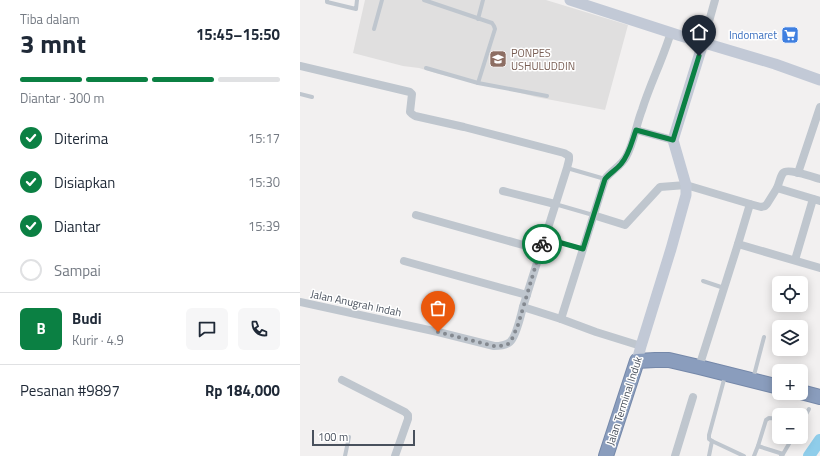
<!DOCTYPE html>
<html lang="id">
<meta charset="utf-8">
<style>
:root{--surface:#fff;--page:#f6f6f7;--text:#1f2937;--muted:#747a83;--line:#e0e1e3;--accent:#0b8043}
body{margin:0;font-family:"Titillium Web",sans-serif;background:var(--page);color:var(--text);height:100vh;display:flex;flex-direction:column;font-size:15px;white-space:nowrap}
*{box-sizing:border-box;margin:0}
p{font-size:13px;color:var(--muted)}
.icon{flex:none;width:22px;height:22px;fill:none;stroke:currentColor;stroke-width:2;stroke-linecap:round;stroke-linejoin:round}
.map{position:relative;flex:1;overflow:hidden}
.panel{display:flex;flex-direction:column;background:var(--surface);width:300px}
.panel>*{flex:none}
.tools{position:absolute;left:472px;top:276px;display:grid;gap:8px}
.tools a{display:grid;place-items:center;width:36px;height:36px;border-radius:6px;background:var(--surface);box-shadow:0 2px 10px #0003;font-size:20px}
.scale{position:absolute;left:12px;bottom:10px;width:103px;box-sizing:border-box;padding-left:4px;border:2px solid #49515d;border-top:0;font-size:11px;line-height:14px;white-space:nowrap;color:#49515d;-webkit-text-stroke:3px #fff;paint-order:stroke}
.pin{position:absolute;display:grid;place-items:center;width:34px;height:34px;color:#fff;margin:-41px -17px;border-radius:50% 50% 50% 0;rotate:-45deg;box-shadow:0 0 4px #0007}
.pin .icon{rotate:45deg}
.courier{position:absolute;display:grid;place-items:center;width:40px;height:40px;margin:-20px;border:3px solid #0b8043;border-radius:50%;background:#fff;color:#222;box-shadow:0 1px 5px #0007}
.head em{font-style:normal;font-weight:700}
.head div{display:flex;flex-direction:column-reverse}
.head{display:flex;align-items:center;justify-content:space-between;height:68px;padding:0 20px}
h1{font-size:26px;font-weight:700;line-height:30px}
.bar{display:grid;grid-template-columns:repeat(4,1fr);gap:6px 4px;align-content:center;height:48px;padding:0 20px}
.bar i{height:5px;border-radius:3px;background:var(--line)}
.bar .current{background:var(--accent)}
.bar p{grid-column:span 4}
.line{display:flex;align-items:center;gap:10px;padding:0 20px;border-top:1px solid var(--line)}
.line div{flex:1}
.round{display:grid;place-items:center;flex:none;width:42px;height:42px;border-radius:6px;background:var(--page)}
ol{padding:0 20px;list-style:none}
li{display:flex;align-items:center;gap:12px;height:44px}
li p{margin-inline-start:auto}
li .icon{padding:4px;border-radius:50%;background:var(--accent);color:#fff;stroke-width:4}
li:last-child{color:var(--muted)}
li i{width:22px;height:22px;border:2px solid var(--line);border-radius:50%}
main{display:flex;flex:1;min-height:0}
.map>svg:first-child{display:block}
</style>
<main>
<section class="panel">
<div class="head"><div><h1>3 mnt</h1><p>Tiba dalam</p></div><em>15:45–15:50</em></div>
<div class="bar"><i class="current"></i><i class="current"></i><i class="current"></i><i></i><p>Diantar · 300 m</p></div>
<ol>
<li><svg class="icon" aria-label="check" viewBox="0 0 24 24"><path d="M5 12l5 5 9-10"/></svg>Diterima<p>15:17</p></li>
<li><svg class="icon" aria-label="check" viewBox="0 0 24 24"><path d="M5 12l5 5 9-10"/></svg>Disiapkan<p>15:30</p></li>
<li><svg class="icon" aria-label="check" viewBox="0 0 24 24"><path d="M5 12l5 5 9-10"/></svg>Diantar<p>15:39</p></li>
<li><i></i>Sampai</li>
</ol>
<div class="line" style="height:72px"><b class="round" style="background:var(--accent);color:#fff">B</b><div><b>Budi</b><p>Kurir · 4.9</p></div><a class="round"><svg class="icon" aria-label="chat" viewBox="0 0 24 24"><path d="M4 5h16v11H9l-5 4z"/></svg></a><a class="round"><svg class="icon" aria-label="phone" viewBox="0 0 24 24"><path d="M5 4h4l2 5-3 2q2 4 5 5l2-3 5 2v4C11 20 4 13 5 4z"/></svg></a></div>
<div class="line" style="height:52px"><div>Pesanan #9897</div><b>Rp 184,000</b></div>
</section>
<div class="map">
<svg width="520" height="456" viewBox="0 0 520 456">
<rect width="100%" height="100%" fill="#f2f0f0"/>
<path fill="#e0dfdf" d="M65,0h181l82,25 -23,85 -69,-13 -39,-10 -58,-13 -20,-6 -16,-2 -50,-13z"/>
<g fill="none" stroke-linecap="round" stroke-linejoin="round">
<path stroke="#8fcdea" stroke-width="12" d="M509,456l11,-16"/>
<defs>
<g id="highway">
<path d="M501,392l19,5"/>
<path d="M306,456l31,-95 18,-1h14l30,7 80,20"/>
</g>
</defs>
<use href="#highway" stroke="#7588a9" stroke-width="16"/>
<g stroke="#bfc6ce" stroke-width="4">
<path d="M27,0v2l29,7 1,-9"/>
<path d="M124,0l68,23 2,3 1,3 -17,54 -52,-15"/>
<path d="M178,19l5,-19"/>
<path d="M74,29l8,-29"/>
<path d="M178,83l69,13"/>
<path d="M0,94l12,3"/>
<path d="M267,168l38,11"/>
<path d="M255,204l38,11"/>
<path d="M245,238l38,11"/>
<path d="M403,281l21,7"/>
<path d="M425,376l-16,59v4l3,2 32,15"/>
<path d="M453,379l11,-42"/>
<path d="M501,423l8,-14"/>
<path d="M458,446l8,-26 3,-2 10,1"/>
<path d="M483,454l10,-17"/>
<path d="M45,456l4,-19"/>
<path d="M409,456l3,-15"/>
<path d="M454,456l4,-10 25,8 -2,2"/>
</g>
<g stroke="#bfc6ce" stroke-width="8">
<path d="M403,43l12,-43"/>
<path d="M0,66l110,26 2,2 -2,18 2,2 3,2 49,11 100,26 5,3v4l-2,8 -44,139 38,12"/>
<path d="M336,130l37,10"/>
<path d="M498,173l22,-66"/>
<path d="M477,188c2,-4 3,-11 6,-15 4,-5 30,4 37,6"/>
<path d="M203,191l52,13"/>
<path d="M450,204l-12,40 82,24"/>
<path d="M116,215l125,35"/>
<path d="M293,215l32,10 35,-38 26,-2 64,19 11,3 4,-1 2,-2 10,-16 43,13"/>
<path d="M495,260l18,-61"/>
<path d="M104,261l123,34"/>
<path d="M0,302l138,30 56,14c5,0 11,0 16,-4 6,-5 11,-27 13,-35"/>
<path d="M341,346l-45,-14 -35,-13 44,-140c6,-8 16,-13 21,-22 8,-14 10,-32 16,-47 8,-26 21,-51 29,-78"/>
<path d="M399,367l39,-123"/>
<path d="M42,380l63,32 3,3v4l-13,37"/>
<path d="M375,456l18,-59"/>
</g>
<g stroke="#c2c9d6" stroke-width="11">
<path d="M270,0l111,36 94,28 45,16"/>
<path d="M337,361l4,-15 30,-97 15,-54v-10l-13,-45 30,-97"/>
</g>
<use href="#highway" stroke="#8a9dbd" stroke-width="14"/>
</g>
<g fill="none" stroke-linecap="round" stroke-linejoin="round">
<path stroke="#848990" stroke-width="4" stroke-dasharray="0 7.2" d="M138,332l56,14h6l8,-2 4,-5 6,-14 24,-81"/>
<path stroke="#0b8043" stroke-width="5" d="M242,244l2,-6 39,11 22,-70c5,-6 11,-9 16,-15 8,-9 11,-23 15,-34l37,10 26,-84"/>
</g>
<defs>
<symbol id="supermarket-square" viewBox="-11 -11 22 22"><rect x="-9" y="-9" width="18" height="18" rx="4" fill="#3f7fe0" stroke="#fff"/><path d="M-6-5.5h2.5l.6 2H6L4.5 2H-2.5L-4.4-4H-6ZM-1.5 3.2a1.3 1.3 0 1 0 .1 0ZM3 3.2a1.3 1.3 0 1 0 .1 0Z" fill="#fff"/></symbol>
<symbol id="school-square" viewBox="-11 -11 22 22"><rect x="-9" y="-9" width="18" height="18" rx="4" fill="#8d6e63" stroke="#fff"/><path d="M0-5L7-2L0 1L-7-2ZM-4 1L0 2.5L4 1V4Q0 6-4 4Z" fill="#fff"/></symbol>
</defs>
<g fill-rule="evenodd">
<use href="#supermarket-square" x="480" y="25" width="20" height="20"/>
<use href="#school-square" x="188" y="49" width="20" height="20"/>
</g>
<g text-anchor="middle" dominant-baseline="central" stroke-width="3" stroke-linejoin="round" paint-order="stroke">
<g font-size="11" fill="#366cbe" stroke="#fff" text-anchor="end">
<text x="477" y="35">Indomaret</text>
</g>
<g font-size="11" fill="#785e54" stroke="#fff" text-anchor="start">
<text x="211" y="53">PONPES<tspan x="211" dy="13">USHULUDDIN</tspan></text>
</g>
<g font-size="11" fill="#49515d" stroke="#fff">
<text transform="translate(56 303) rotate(12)">Jalan Anugrah Indah</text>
<text transform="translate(324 401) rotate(-72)">Jalan Terminal Induk</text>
</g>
</g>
</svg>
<div class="tools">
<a><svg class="icon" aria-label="locate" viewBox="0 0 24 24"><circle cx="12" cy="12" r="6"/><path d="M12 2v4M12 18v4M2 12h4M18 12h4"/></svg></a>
<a><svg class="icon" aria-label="layers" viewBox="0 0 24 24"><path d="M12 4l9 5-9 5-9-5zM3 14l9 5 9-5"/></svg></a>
<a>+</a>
<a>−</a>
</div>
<div class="scale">100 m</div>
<div class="pin" style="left:138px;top:332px;background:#ea580c"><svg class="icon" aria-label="bag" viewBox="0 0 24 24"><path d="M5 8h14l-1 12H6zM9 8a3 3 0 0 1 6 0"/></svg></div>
<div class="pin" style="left:399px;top:56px;background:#1f2937"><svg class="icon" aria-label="home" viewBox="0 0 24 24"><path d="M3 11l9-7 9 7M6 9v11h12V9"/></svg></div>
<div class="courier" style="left:242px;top:244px"><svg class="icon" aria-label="bike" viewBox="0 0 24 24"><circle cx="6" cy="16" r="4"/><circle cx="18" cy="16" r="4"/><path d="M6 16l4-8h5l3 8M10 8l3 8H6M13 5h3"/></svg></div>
</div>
</main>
